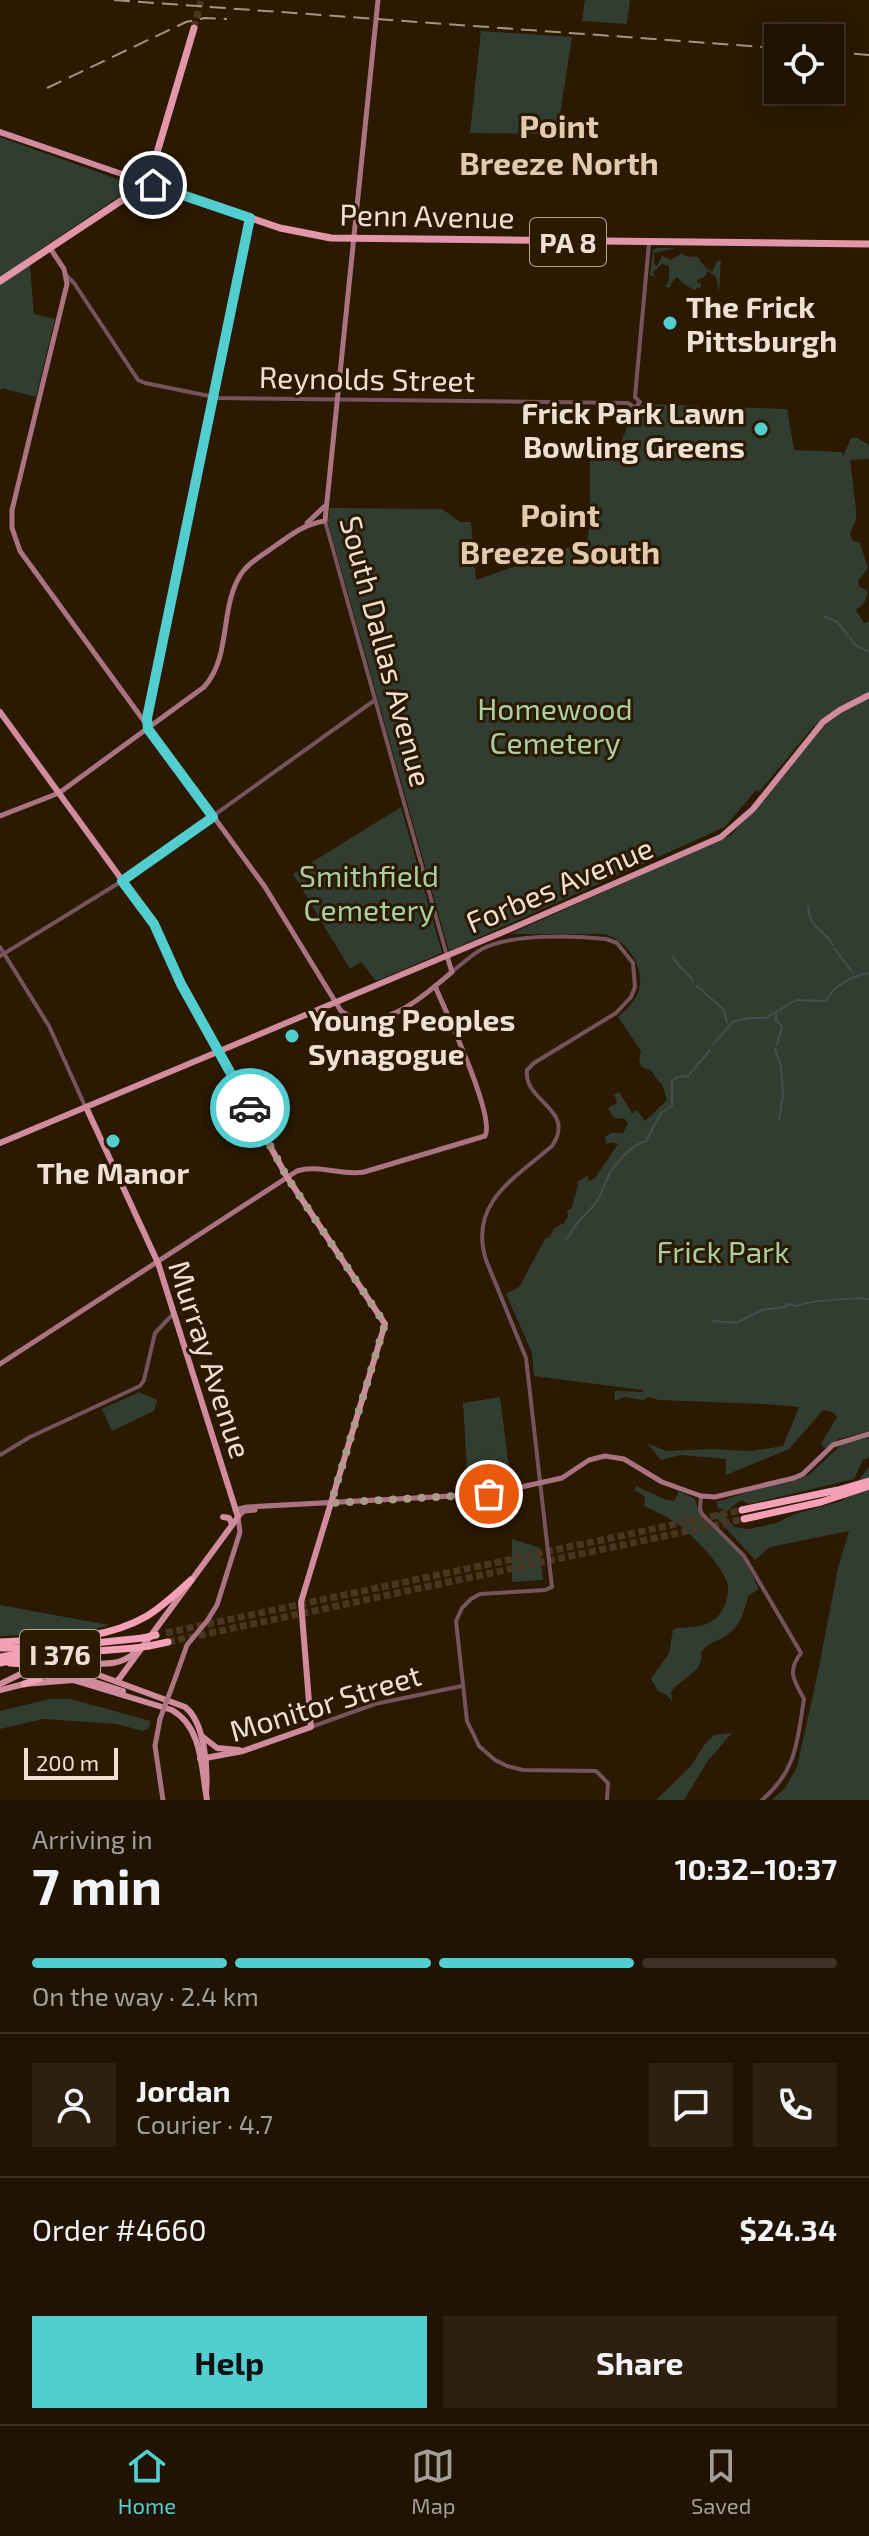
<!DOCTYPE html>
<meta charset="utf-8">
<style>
:root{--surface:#201301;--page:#2d2010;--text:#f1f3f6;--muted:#a29e99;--line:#3d3223;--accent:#52cdd0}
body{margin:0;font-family:"Exo 2",sans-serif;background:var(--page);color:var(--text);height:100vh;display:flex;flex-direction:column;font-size:30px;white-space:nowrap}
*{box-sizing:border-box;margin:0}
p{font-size:26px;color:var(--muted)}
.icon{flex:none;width:44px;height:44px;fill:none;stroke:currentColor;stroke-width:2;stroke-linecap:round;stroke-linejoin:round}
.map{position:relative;height:1800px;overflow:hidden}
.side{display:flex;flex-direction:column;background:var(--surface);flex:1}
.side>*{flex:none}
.tools{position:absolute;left:764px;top:24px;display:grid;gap:16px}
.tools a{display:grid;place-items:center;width:80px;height:80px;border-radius:0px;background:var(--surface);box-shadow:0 4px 20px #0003,0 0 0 2px var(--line);font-size:40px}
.scale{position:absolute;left:24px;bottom:20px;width:94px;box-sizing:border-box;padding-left:8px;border:4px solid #eee1d3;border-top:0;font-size:22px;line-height:28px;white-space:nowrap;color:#eee1d3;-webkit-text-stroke:6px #2b1901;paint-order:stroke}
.pin{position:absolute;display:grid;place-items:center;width:68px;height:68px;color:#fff;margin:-34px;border:4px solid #fff;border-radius:50%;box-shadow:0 2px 8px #0007}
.courier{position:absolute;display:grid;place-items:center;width:80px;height:80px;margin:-40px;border:6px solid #52cdd0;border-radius:50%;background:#fff;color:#222;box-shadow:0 2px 10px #0007}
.summary em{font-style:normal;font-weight:700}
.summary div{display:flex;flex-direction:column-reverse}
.summary{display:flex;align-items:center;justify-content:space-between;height:136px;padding:0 32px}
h1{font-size:52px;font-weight:700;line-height:60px}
.bar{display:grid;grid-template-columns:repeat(4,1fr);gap:12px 8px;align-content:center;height:96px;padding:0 32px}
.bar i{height:10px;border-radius:6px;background:var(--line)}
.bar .active{background:var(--accent)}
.bar p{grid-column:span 4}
.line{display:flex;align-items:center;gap:20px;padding:0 32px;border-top:2px solid var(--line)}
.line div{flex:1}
.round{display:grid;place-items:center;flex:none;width:84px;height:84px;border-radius:0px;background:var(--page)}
.primary-button{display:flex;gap:16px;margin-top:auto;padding:16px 32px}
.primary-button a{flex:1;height:92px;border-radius:0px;background:var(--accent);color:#111;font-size:32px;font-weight:700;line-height:92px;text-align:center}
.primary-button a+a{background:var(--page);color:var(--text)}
.menu{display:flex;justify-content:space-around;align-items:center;height:112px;border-top:2px solid var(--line);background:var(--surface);font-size:22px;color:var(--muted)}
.menu a{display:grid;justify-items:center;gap:4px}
.menu .active{color:var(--accent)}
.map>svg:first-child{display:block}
</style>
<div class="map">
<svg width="869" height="1800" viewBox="0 0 869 1800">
<rect width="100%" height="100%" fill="#2b1901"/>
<g fill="#313d30">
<path d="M585,0h45l-3,24 -45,-3z"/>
<path d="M481,31l91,6 -15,97 -87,-1z"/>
<path d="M0,137l131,47 1,4 -106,71 4,7 4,48 21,5 -19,78 -34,-9 -2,3z"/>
<path d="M656,248h19l-21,5v11l3,2 5,-10 9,4 11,-7 3,3 13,1 9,13 2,-1 3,3 4,-9 5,-4 -2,34 -3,-16 -8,-6 -4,6 -7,3v3h4l-1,10v-6l-6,3 -9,-5 -8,-8 -6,6 -1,5 -5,-1 4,-7v-14l-7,-2 -9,8 2,4h-5l3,-26z"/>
<path d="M644,404l143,5 7,41 48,2 1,4 8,-18h6l12,7v14l-19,1 6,49v11l-6,13 2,7 8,3 8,25 -10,13 2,6 8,4 -3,11 -9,8 8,13 5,-2v810l-30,8 -13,9 -3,-1 -1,-5 15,-25 -4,-5 -10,-2 -34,39 -63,26v-16l-45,-4 -20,5 -14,-17 19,8 46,-2 40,2 31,-5 16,-39 -33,-3 -107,-4 -11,-3 -4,3 -20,-3 -10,4 1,-10 28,1 -1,-2 -108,-14 -2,-23 -26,-59 13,-7 26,-48 5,-2 4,-9 10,-5 4,-6 -1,-7 4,-1 7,-23 -1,-4 12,-7 -1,6 7,-3 23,-34 -5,-2 -7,2 -1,-7 6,-4h12l5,-10 -3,-4 -11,-1 -6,-10 9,-5 -3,-9 5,-2 13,21 5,-3 8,11 22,-21 -5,-16 -4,-3 -7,-11 -8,-2 -4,-6 2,-11 -23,-34c8,-8 15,-13 20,-24 9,-25 -11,-54 -35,-59h-93l221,-99 90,-105 -7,-4 -55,66 -3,-2 -31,37 -276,124 -121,-429 2,-14 112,1 18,13h11l5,58 111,-39 3,-18v-64l28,-8 15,-40z"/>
<path d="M401,807l41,146 -66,28 -15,-19 -11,7 -57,-95z"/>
<path d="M139,1392l18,8 -3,11 -42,20 -10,-22z"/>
<path d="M500,1397l9,70 -42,3 -4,-67z"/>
<path d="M869,1437v20l-6,3 -9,19 -105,25 -8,-4 -14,11 -9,-3 -2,-6 48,-15 27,-5 19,-8 32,-30z"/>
<path d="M869,1467v333h-97l13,-12 12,-21 21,-95 20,-104 11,-37 -79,16 -15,13 -43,-47 10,-1 12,15 14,2 29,-6 17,-9 48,-13z"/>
<path d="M636,1486l28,13 10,2 5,-10 16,8c4,23 30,38 45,55 8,10 13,24 19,35l-11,7c-4,18 -9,33 -26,42 -10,5 -14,6 -21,14 4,21 -20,25 -30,40l1,9 -6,-7 -7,-2 -8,-13 18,-26 4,-23 3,-2c20,-1 39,-1 48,-21 4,-8 5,-17 3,-25 -7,-19 -37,-50 -54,-61 -9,-6 -19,-10 -29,-15l1,-9 -10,-7z"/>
<path d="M512,1539l28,9 3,32 -31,2z"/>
<path d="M0,1605l109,20 -26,8 -83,3z"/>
<path d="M50,1699h20l81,22 -2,7 -7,3 -25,-7 -74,-5 -43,10v-18z"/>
<path d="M732,1733l-25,29 -23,38h-28l35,-34 13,-21 10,-10z"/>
</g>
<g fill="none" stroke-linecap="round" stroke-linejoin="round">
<g stroke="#474d4e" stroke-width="2">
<path d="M824,616l13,6 11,13"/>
<path d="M850,638l5,7 14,7"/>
<path d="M808,907c2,22 16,22 25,38"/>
<path d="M834,948l19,25"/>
<path d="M673,957c5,10 14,15 20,24"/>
<path d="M696,985l28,25 3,12"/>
<path d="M776,1013v7l6,6 -5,19"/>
<path d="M713,1044l20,-22 15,-4h18l30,-18 30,1c8,-16 26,-25 43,-28"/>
<path d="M775,1049l6,18 2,28 -4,24"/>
<path d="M565,1240c7,-5 6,-10 11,-15 6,-9 15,-15 21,-24 5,-8 6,-14 10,-22 6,-14 24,-34 39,-38l15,-28 11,-7v-25l5,-4 11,-1 22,-26"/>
<path d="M713,1321l23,2 26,-13 23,-3 3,-3 9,2c10,-5 60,-9 72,-7"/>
</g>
<path stroke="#483720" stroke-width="7" stroke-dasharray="7 3.5" stroke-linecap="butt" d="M194,28l7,-28"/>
<g stroke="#483720" stroke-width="7" stroke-dasharray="7 3.5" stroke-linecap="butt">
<path d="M166,1633l576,-123"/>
<path d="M168,1642l576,-123"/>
</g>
<g stroke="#76545d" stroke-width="4">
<path d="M66,275l8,8 64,97 7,3 74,15 409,5 7,5 5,-6 -5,-5"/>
<path d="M635,397l14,-154"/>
<path d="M325,521l122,435"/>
<path d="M148,725l-1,-8 103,-499"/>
<path d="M0,947l49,79 36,80"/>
<path d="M0,956l122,-75 253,-181"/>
<path d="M452,972c10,-8 19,-17 30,-23 27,-15 92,-14 124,-10l11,4 16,20 2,24 -4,10 -15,16 -82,50 -7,7c-4,32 50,39 25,76 -37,32 -84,57 -66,114l40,98 26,229 -7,3 -65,4 -9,5 -9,9 -6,13 11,100 12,25 16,14 12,6 16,4 73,1 12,12 -1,17"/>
<path d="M0,1455l30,-18 110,-51 4,-6 11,-47 19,-20"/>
<path d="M701,1496l-1,13 2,5 42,42 57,97c-15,19 -6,29 3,46 -7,43 -7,71 -42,101"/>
<path d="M311,1727l64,-23 87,-18"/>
</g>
<g stroke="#a97381" stroke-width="5">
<path d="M50,248l14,21 3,15 -55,226v18l8,23 245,336 76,124c38,27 82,-15 111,-39l-5,-16"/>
<path d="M307,523l19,-18"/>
<path d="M0,816l59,-23 145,-106c28,-31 15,-79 37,-113 8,-12 22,-19 34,-28 16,-11 29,-22 50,-25l53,-521"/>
<path d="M0,1364l297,-193c22,-7 44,5 67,1l121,-36c11,-19 -40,-126 -50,-150"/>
<path d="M235,1510l12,-3 242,-13 73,-16 27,-18 16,-4 19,3 38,23 39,14 14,1 79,-19 9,-4 30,-29 36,-11"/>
<path d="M176,1676l11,-31 20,-24 10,-16 23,-73 -2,-15 6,-6 11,-1"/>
<path d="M160,1719l-5,27 8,54"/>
</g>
<g stroke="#d08b9d" stroke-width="6">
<path d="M0,132l148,51"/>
<path d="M0,712l154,212 27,60 106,193 98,147 -84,278 10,125 -68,24 -43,8"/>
<path d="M86,1107l72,156 80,254 -119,162"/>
<path d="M0,1143l508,-213 213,-93 32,-28 70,-87 17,-12 29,-15"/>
<path d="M223,1517l6,1 3,6"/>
<path d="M78,1663c21,0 41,5 57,-11"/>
<path d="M76,1676l47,15"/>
<path d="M0,1684l37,-18 29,-3 119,44c20,15 23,62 21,86"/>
<path d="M0,1690l24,-6 49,-4 99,30c31,18 29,58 35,90"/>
<path d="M203,1737l14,11 22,2"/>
</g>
<g stroke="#e296aa" stroke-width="7">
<path d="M148,183l132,45 51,10 538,6"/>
<path d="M135,194l27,-4"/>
<path d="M0,281l148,-98 46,-155"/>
</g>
<g stroke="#f4a0b7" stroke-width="7">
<path d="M742,1510l96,-20 31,-9"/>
<path d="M744,1519l77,-17 48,-16"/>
<path d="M0,1642c50,-3 102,0 147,-26 16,-10 30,-23 44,-36"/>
<path d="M149,1646l19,-4"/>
<path d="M0,1648h26"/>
<path d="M0,1657l56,-10 87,-9"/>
<path d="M0,1663l33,-7 102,-8"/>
<path d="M10,1663l28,2"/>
<path d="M45,1667l36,9"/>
<path d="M24,1684l15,-5 3,-5 -2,-6"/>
</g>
<g stroke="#a49583" stroke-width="2" stroke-dasharray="16 8" stroke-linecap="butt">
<path d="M114,0l664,48"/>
<path d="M830,52l39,3"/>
<path d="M47,88l139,-66 19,-4 22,1"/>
</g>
<path stroke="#a97381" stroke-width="5" d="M160,1719l16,-43"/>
<path stroke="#d08b9d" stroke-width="6" d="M117,1682l2,-3"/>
<g stroke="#f4a0b7" stroke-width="7">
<path d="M143,1638l13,-3"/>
<path d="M135,1648l14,-2"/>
<path d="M38,1665l7,2"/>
</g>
</g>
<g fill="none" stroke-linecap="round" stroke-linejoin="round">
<path stroke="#aa9b8a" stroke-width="8" stroke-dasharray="0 14.4" d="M250,1108l37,69 98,147 -54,179 158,-9"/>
<path stroke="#52cdd0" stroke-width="10" d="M153,185l97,33 -103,500 1,11 65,88 -91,64 32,43 27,60 69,124"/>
</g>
<g fill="#52cdd0" stroke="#2b1901" stroke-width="3">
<circle cx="670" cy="323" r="8"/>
<circle cx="761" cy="429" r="8"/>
<circle cx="292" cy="1036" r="8"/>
<circle cx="113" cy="1141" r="8"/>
</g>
<g text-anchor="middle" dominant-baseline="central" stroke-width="6" stroke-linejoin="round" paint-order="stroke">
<g fill="#2b1901" stroke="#b4a594" stroke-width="2">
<rect x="530" y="218" width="76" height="48" rx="6"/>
<rect x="20" y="1630" width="80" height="48" rx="6"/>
</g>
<g font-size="28" font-weight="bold" fill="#eee1d3">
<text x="568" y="242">PA 8</text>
<text x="60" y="1654">I 376</text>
</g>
<g font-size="30" fill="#eee1d3" stroke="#2b1901">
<text transform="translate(427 215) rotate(1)">Penn Avenue</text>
<text transform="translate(367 378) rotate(1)">Reynolds Street</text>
<text transform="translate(387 651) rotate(75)">South Dallas Avenue</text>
<text transform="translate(559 884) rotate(-23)">Forbes Avenue</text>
<text transform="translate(211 1359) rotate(72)">Murray Avenue</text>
<text transform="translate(325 1702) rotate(-17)">Monitor Street</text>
</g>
<g font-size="30" font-weight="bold" fill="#eee1d3" stroke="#2b1901" text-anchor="start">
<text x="686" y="306">The Frick<tspan x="686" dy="34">Pittsburgh</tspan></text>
<text x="745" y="412" text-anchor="end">Frick Park Lawn<tspan x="745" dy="34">Bowling Greens</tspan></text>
<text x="308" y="1019">Young Peoples<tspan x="308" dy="34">Synagogue</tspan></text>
<text x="113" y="1172" text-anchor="middle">The Manor</text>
</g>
<g font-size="30" fill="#a8cfa3" stroke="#2b1901">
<text x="555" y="708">Homewood<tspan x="555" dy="34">Cemetery</tspan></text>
<text x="369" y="875">Smithfield<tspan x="369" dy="34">Cemetery</tspan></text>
<text x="723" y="1251">Frick Park</text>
</g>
<g font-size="32" font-weight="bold" fill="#e3caad" stroke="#2b1901">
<text x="559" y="125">Point<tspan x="559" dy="37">Breeze North</tspan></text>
<text x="560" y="514">Point<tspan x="560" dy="37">Breeze South</tspan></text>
</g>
</g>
</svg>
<div class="tools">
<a><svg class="icon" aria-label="locate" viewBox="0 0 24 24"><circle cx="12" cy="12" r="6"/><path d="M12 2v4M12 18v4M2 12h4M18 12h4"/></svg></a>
</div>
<div class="scale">200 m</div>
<div class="pin" style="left:489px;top:1494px;background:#ea580c"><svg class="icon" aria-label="bag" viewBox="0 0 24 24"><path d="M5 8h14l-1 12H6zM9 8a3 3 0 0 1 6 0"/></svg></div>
<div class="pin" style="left:153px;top:185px;background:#1f2937"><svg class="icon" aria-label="home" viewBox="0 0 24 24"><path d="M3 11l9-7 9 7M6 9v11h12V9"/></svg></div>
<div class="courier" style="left:250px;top:1108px"><svg class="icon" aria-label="car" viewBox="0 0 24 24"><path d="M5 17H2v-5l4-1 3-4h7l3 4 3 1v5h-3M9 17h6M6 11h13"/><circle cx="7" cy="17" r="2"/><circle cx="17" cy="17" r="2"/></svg></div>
</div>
<section class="side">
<div class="summary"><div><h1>7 min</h1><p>Arriving in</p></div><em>10:32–10:37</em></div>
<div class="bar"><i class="active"></i><i class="active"></i><i class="active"></i><i></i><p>On the way · 2.4 km</p></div>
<div class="line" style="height:144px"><a class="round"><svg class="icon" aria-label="person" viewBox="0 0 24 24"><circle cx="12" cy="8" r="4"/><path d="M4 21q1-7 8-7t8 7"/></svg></a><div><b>Jordan</b><p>Courier · 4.7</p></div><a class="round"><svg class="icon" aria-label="chat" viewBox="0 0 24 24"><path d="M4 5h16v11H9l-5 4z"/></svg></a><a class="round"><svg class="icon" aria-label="phone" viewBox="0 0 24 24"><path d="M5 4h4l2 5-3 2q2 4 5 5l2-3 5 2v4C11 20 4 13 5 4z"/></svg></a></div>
<div class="line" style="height:104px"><div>Order #4660</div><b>$24.34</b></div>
<div class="primary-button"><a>Help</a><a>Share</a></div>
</section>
<nav class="menu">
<a class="active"><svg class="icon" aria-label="home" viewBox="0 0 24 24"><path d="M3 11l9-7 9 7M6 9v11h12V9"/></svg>Home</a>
<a><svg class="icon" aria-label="map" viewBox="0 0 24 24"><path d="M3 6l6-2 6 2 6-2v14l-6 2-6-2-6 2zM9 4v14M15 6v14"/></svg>Map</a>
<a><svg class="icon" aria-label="saved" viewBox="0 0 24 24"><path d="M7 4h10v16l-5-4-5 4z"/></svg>Saved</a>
</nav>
